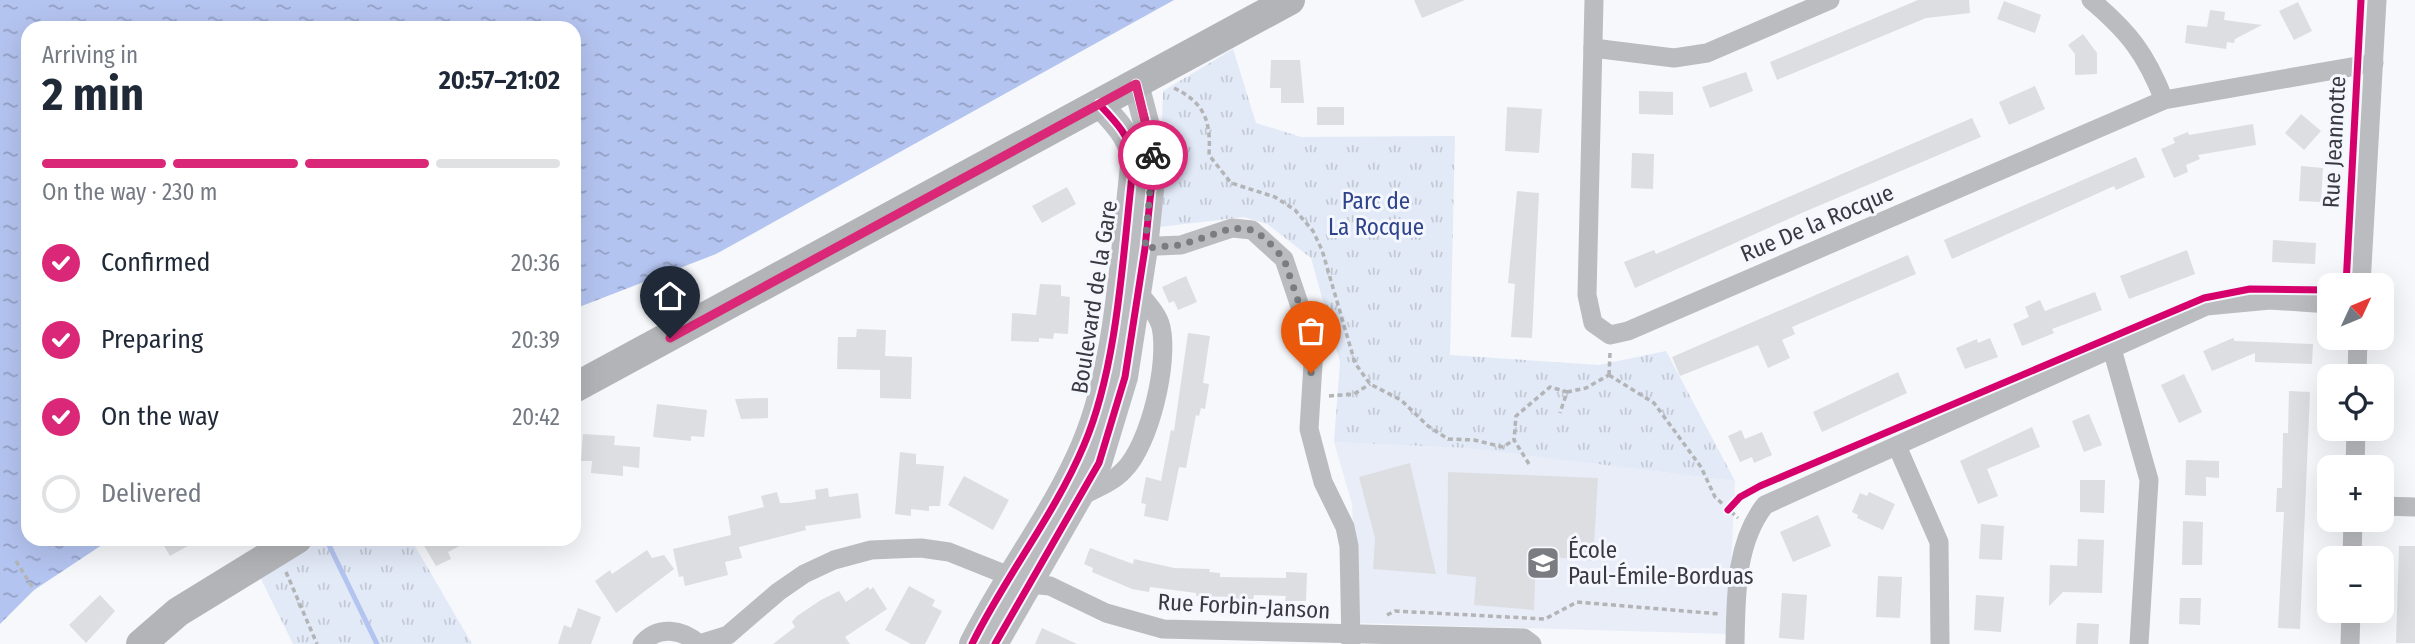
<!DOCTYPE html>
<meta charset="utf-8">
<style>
:root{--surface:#fff;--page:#f6f6f7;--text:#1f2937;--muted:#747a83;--line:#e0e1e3;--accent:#db2777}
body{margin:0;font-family:"Fira Sans Condensed",sans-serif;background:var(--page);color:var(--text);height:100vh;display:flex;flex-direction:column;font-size:26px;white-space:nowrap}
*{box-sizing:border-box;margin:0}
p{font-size:23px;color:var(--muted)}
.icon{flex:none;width:38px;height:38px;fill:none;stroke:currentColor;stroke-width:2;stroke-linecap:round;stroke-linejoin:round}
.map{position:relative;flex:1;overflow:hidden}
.sheet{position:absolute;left:21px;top:21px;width:560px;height:525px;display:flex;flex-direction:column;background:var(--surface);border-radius:21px;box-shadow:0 7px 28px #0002}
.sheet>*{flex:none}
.needle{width:46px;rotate:46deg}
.controls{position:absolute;left:2317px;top:273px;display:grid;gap:14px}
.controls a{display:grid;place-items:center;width:77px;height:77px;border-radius:14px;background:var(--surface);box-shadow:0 7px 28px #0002;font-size:35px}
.pin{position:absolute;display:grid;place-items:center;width:60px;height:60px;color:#fff;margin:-72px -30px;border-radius:50% 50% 50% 0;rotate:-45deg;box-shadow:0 0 7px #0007}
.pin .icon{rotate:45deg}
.courier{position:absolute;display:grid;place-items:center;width:70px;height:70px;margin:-35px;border:5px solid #db2777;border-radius:50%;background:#fff;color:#222;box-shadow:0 2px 9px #0007}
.head em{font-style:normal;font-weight:700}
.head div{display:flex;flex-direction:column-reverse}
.head{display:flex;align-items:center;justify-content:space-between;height:119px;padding:0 21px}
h1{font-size:46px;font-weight:700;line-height:52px}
.bar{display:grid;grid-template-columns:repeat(4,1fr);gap:10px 7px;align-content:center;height:84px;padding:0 21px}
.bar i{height:9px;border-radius:5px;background:var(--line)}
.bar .on{background:var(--accent)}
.bar p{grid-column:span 4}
ol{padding:0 21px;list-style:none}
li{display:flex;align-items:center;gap:21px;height:77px}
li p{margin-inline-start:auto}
li .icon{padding:7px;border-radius:50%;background:var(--accent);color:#fff;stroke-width:4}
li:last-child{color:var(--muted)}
li i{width:38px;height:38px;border:4px solid var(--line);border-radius:50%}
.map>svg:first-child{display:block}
</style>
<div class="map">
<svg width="2415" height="644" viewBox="0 0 2415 644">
<defs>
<pattern id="park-tufts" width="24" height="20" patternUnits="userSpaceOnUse" patternTransform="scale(1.75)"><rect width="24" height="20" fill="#e2e9f7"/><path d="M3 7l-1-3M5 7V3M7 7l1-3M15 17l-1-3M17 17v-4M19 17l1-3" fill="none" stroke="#c3c9d5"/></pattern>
<pattern id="water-ripples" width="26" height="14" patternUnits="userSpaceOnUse" patternTransform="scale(1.75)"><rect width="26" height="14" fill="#b4c4f0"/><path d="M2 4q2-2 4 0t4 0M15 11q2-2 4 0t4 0" fill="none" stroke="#93a0c4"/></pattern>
</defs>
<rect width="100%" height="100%" fill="#f6f8fb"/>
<path fill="#e8edf8" d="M1334,442l134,6 267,33 -7,153 -370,-11 -6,-119z"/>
<g fill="url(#park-tufts)">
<path d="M1233,49l23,74 45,14 154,-1 -5,219 149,10 67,-14 69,130 -267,-33 -134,-6 6,-80 -29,-104 -44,-34 -23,-7 -85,10 4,-136z"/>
<path d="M311,539h100l61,105h-179l-35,-71z"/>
</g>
<path fill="url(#water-ripples)" d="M0,0h1174l-458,254 -142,55v-281h-546v511h83l-77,51 -34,34z"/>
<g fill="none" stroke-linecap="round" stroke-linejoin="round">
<path stroke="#b4c4f0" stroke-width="5" d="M326,539l51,105"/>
</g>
<g fill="#dcdee2">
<path d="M1414,0h51l-43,18z"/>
<path d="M1918,0h51l1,13 -44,5 -149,62 -7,-18z"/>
<path d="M2004,1l37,14 -6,18 -38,-14z"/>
<path d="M2298,2l14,29 -18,9 -15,-29z"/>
<path d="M2210,10l15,2 -1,8 38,5 -27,14 -1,4 -7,-1 -1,7 -41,-6 2,-18 20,2z"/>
<path d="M2083,34l14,19v21l-22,1v-21l-7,-9z"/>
<path d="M1271,60h29l4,43h-23v-15h-11z"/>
<path d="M1746,72l7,19 -43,17 -8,-21z"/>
<path d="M2035,86l10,23 -36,16 -10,-23z"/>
<path d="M1639,91l34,1v23l-34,-1z"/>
<rect x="1317" y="107" width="27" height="18"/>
<path d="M1507,107l35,2 -3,44 -34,-2z"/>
<path d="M2301,114l20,17 -17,19 -19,-17z"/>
<path d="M1972,118l9,19 -177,75 -169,76 -11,-26 30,-12 2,4z"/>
<path d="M2253,124l3,21 -58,10 2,4 -14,6 2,7 -14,6 -13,-29 14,-6 -2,-5 15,-6 1,3z"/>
<path d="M1632,153l22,1 -1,35 -22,-1z"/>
<path d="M2136,157l9,20 -29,13 -2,-4 -162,73 -8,-19z"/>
<path d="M2301,166l22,2 -2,34 -22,-1z"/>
<path d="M1067,187l9,17 -34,19 -10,-17z"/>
<path d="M1517,191l22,2 -7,145 -21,-1 4,-53 -7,-1z"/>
<path d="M2273,240l43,3 -1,21 -43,-2z"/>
<path d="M2187,250l8,24 -66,25 -9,-23z"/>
<path d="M1908,255l8,19 -124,53 3,7 -13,6 8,18 -22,10 -10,-23 -78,31 -8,-19z"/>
<path d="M1186,276l11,26 -19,8 -4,-9 -5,2 -7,-16z"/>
<path d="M1040,284l21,1v11l9,1 -2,37 -14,-1 -1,6 -14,-1v4l-28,-1 1,-28 24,2z"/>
<path d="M2095,292l7,18 -50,19 2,4 -32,13 -9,-22 16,-7 -4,-10 15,-7 5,11z"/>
<path d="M857,329l29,1 -1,26 27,1 -1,42 -31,-1v-28l-43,-1 1,-32h18z"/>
<path d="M1188,333l22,3 -7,47 6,1 -4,25 -4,-1 -2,8 -3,-1 -10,53 -7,-1 -11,54 -24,-5 2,-12 -5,-1 5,-26 15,4 10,-51 3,1z"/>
<path d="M1990,338l8,19 -33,12 -9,-21 21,-9 1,4z"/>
<path d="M2233,338l2,3 78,3 -1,20 -57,-2v-9l-43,18 -9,-20z"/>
<path d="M1898,372l9,21 -85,39 -9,-20z"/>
<path d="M2184,374l18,38 -23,11 -18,-38z"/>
<path d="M2289,391l21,1 -10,237 -22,-1 6,-116h-8l1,-24h5l1,-55h5z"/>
<path d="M768,398v20l-27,1 -6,-20z"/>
<path d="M657,404l50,6 -3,27 -13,-1v5l-38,-4z"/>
<path d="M2089,414l13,31 -18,7 -12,-31z"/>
<path d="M2032,427l8,20 -53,22 11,27 -20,8 -18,-43z"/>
<path d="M1741,430l4,9 17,-7 10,23 -18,8 -2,-6 -12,5 -12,-26z"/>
<path d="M583,434l32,2 -1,9 26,2 -1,21 -16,-2v10l-32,-3 1,-12h-11z"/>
<path d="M900,452l16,2v10l28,2 -4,40h-11v5l-18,-2v7l-16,-2z"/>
<path d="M2186,460l33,1v17l-13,-1v19l-21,-1z"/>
<path d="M1410,463l26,111 -63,-5 2,-31 -16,-61z"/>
<path d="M1448,472l150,6 -5,83 -57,-6 -2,55 -60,-5 2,-28 -29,-3z"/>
<path d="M964,476l45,24 -16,30 -45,-25z"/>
<path d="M2080,480h25l-1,33 -24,-1z"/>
<path d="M828,488l1,9 29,-4 3,25 -56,8 1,4 -67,17 3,11 -17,4 3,13 -43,11 -2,-10 -4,1 -6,-28 58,-14 -3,-19 36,-9 -3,-11 16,-4 3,11h9l27,-4 -1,-9z"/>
<path d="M1869,492l26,12 -12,26 -26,-12 1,-3 -6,-3 8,-19 7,3z"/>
<path d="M1818,515l13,31 -38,16 -13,-30z"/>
<path d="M2183,521l20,1 -1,43h-20z"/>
<path d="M1981,524l23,2 -2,34 -23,-1z"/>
<path d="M160,539h40l-30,17z"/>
<path d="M420,539h53l-25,13 3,7 -15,7z"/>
<path d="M2078,539l26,1 -2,53 -39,-1 -14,14 1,-41 27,1z"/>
<path d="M2399,546h16v97h-19z"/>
<path d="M1090,548l43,16 1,-5 40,9 36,1 -1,3 11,1v4l66,1v-6l21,1 -1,28h-21l1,-5 -32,-1 -1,6 -22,-1v-3l-35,-1v-3l-46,-6 -1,5 -17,-3 -40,-17 1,-4 -9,-4z"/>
<path d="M647,550l5,8 12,-3 10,14 -58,44 -21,-32 15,-11 2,4z"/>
<path d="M1878,576l24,1 -2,41 -24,-1z"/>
<path d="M909,586l26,14 -3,6 10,5 -17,33h-14l-26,-14z"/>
<path d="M868,587l2,3 3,-3 14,22 -42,28 5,7h-77l22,-17 -3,-5 5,-6 24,-16 18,-9 7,11z"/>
<path d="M1782,593l25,2 -3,45 -25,-2z"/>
<path d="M100,595l15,16 -29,32 -17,-18z"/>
<path d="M1976,595l28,2 -3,35 -27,-2z"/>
<path d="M2180,598h21l-1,27 -21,-1z"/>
<path d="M578,608l23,9 -10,27h-33l6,-19 7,3z"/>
<path d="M2077,623l22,1 -1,20h-22z"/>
<path d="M1042,628l35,16h-42z"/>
</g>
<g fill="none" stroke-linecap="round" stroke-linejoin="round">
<g stroke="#b3b4b6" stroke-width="3.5" stroke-dasharray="5 3.5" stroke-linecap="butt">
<path d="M1174,88c31,15 37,33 35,67l22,28 44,14 20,13 18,21 9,19 33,113 15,21 31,16 27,26 20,13 26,1 29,7 11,-7"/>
<path d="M1609,375l45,28 47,64 14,30 23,21"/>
<path d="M1609,375l1,-22"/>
<path d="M1567,392l19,-4 23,-13"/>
<path d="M1329,396l25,-2 16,-10"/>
<path d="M1529,464l-15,-24 2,-24 34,-29 17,5 -7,21"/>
<path d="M16,561l18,29"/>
<path d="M286,572l31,72"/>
<path d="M1387,615l8,-4 150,8 32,-17 143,12"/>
</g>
<g stroke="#babcbf" stroke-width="19">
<path d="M1594,0l-7,295 6,28 17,12 18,-4 536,-231 210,-37"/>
<path d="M2091,0c38,32 55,54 73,100"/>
<path d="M1593,48l81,10 33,-5 123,-53"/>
<path d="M1135,247l46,-2 51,-17 20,2 32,29 30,89 -5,81 14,53 22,45 4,19 2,98"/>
<path d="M2361,285l16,-285"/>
<path d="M2112,349l37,131 -10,164"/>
<path d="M2357,376l1,-38"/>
<path d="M1897,446l42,96 1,102"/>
<path d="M2355,467l1,-38"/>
<path d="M1083,495c14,-7 30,-13 41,-25 26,-26 45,-108 37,-143 -3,-13 -15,-25 -24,-36"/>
<path d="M2382,506l33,1"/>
<path d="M2352,558l1,-38"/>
<path d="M642,644c16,-19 40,-15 57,0l29,-9 50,-43 26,-18 30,-14 37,-10 23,-1 27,-1 28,4 80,32 21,2 56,27 57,16 361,9 8,6"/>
<path d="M1735,644c1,-47 0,-101 30,-139l441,-199 64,-6 59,4"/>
<path d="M2350,644l1,-33"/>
</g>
<g stroke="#babcbf" stroke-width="26">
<path d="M972,644c34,-69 82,-128 112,-199 35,-82 39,-197 50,-287 -5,-23 -19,-37 -35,-54"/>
<path d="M995,644l104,-181 26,-86 20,-129 8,-77v-22l-17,-65"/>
</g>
<g stroke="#b3b4b7" stroke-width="30">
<path d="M574,388l716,-388"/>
<path d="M141,644l37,-32 119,-73"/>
</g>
<defs>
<g id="cycleway">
<path d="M2346,285l15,-285"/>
<path d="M1728,510l12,-13 20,-11 444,-188 46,-9 79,1"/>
<path d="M972,644c34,-69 82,-128 112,-199 35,-82 39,-197 50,-287 -5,-23 -19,-37 -35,-54"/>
<path d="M995,644l104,-181 26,-86 20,-129 8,-77v-22l-17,-65"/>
</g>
</defs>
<use href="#cycleway" stroke="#f4f7fd" stroke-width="11"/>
<use href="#cycleway" stroke="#d6006c" stroke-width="7"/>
</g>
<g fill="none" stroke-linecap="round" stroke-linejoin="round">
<path stroke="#7a7c81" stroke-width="7" stroke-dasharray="0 12.6" d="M1153,155l-8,93 36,-3 51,-17 20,2 13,8 19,21 30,89 -3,25"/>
<path stroke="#db2777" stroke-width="9" d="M670,338l466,-254 17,71"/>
</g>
<defs>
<symbol id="school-square" viewBox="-11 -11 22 22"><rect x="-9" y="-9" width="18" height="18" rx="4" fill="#7a7c81" stroke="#f4f7fd"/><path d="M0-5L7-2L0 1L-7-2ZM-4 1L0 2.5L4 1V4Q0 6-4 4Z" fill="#fff"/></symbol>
</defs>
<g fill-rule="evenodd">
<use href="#school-square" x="1524" y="544" width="38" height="38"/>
</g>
<g text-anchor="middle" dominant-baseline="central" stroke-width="6" stroke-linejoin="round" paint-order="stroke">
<g font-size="23" fill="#383a40" stroke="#f4f7fd">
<text transform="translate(2334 142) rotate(-87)">Rue Jeannotte</text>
<text transform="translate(1817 223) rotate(-23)">Rue De la Rocque</text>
<text transform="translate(1094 297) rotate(-81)">Boulevard de la Gare</text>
<text transform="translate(1244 606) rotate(3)">Rue Forbin-Janson</text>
</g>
<g font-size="23" fill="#2f438b" stroke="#f4f7fd">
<text x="1376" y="201">Parc de<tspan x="1376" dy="26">La Rocque</tspan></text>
</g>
<g font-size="23" fill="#383a40" stroke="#f4f7fd" text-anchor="start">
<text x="1568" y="550">École<tspan x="1568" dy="26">Paul-Émile-Borduas</tspan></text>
</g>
</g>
</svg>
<div class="controls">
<a><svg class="needle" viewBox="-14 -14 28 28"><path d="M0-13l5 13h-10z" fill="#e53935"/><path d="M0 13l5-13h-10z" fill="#747a83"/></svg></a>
<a><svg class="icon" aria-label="locate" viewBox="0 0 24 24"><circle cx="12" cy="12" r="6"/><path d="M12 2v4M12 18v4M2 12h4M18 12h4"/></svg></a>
<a>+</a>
<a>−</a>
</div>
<div class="pin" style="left:1311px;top:373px;background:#ea580c"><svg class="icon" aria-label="bag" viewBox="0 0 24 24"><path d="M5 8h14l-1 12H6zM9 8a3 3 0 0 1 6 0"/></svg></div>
<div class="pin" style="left:670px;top:338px;background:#1f2937"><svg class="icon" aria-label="home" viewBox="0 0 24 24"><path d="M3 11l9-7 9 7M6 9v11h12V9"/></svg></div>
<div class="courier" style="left:1153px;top:155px"><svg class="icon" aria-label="bike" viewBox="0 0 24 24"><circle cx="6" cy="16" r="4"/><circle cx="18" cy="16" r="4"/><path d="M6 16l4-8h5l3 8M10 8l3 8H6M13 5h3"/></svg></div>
<section class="sheet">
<div class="head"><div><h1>2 min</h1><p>Arriving in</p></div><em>20:57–21:02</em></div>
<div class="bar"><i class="on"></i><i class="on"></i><i class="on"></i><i></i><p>On the way · 230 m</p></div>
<ol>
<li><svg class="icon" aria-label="check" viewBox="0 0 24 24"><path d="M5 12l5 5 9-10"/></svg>Confirmed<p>20:36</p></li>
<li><svg class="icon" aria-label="check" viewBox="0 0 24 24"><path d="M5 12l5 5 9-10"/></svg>Preparing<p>20:39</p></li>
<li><svg class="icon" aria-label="check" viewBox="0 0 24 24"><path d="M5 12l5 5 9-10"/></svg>On the way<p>20:42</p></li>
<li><i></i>Delivered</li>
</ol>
</section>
</div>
